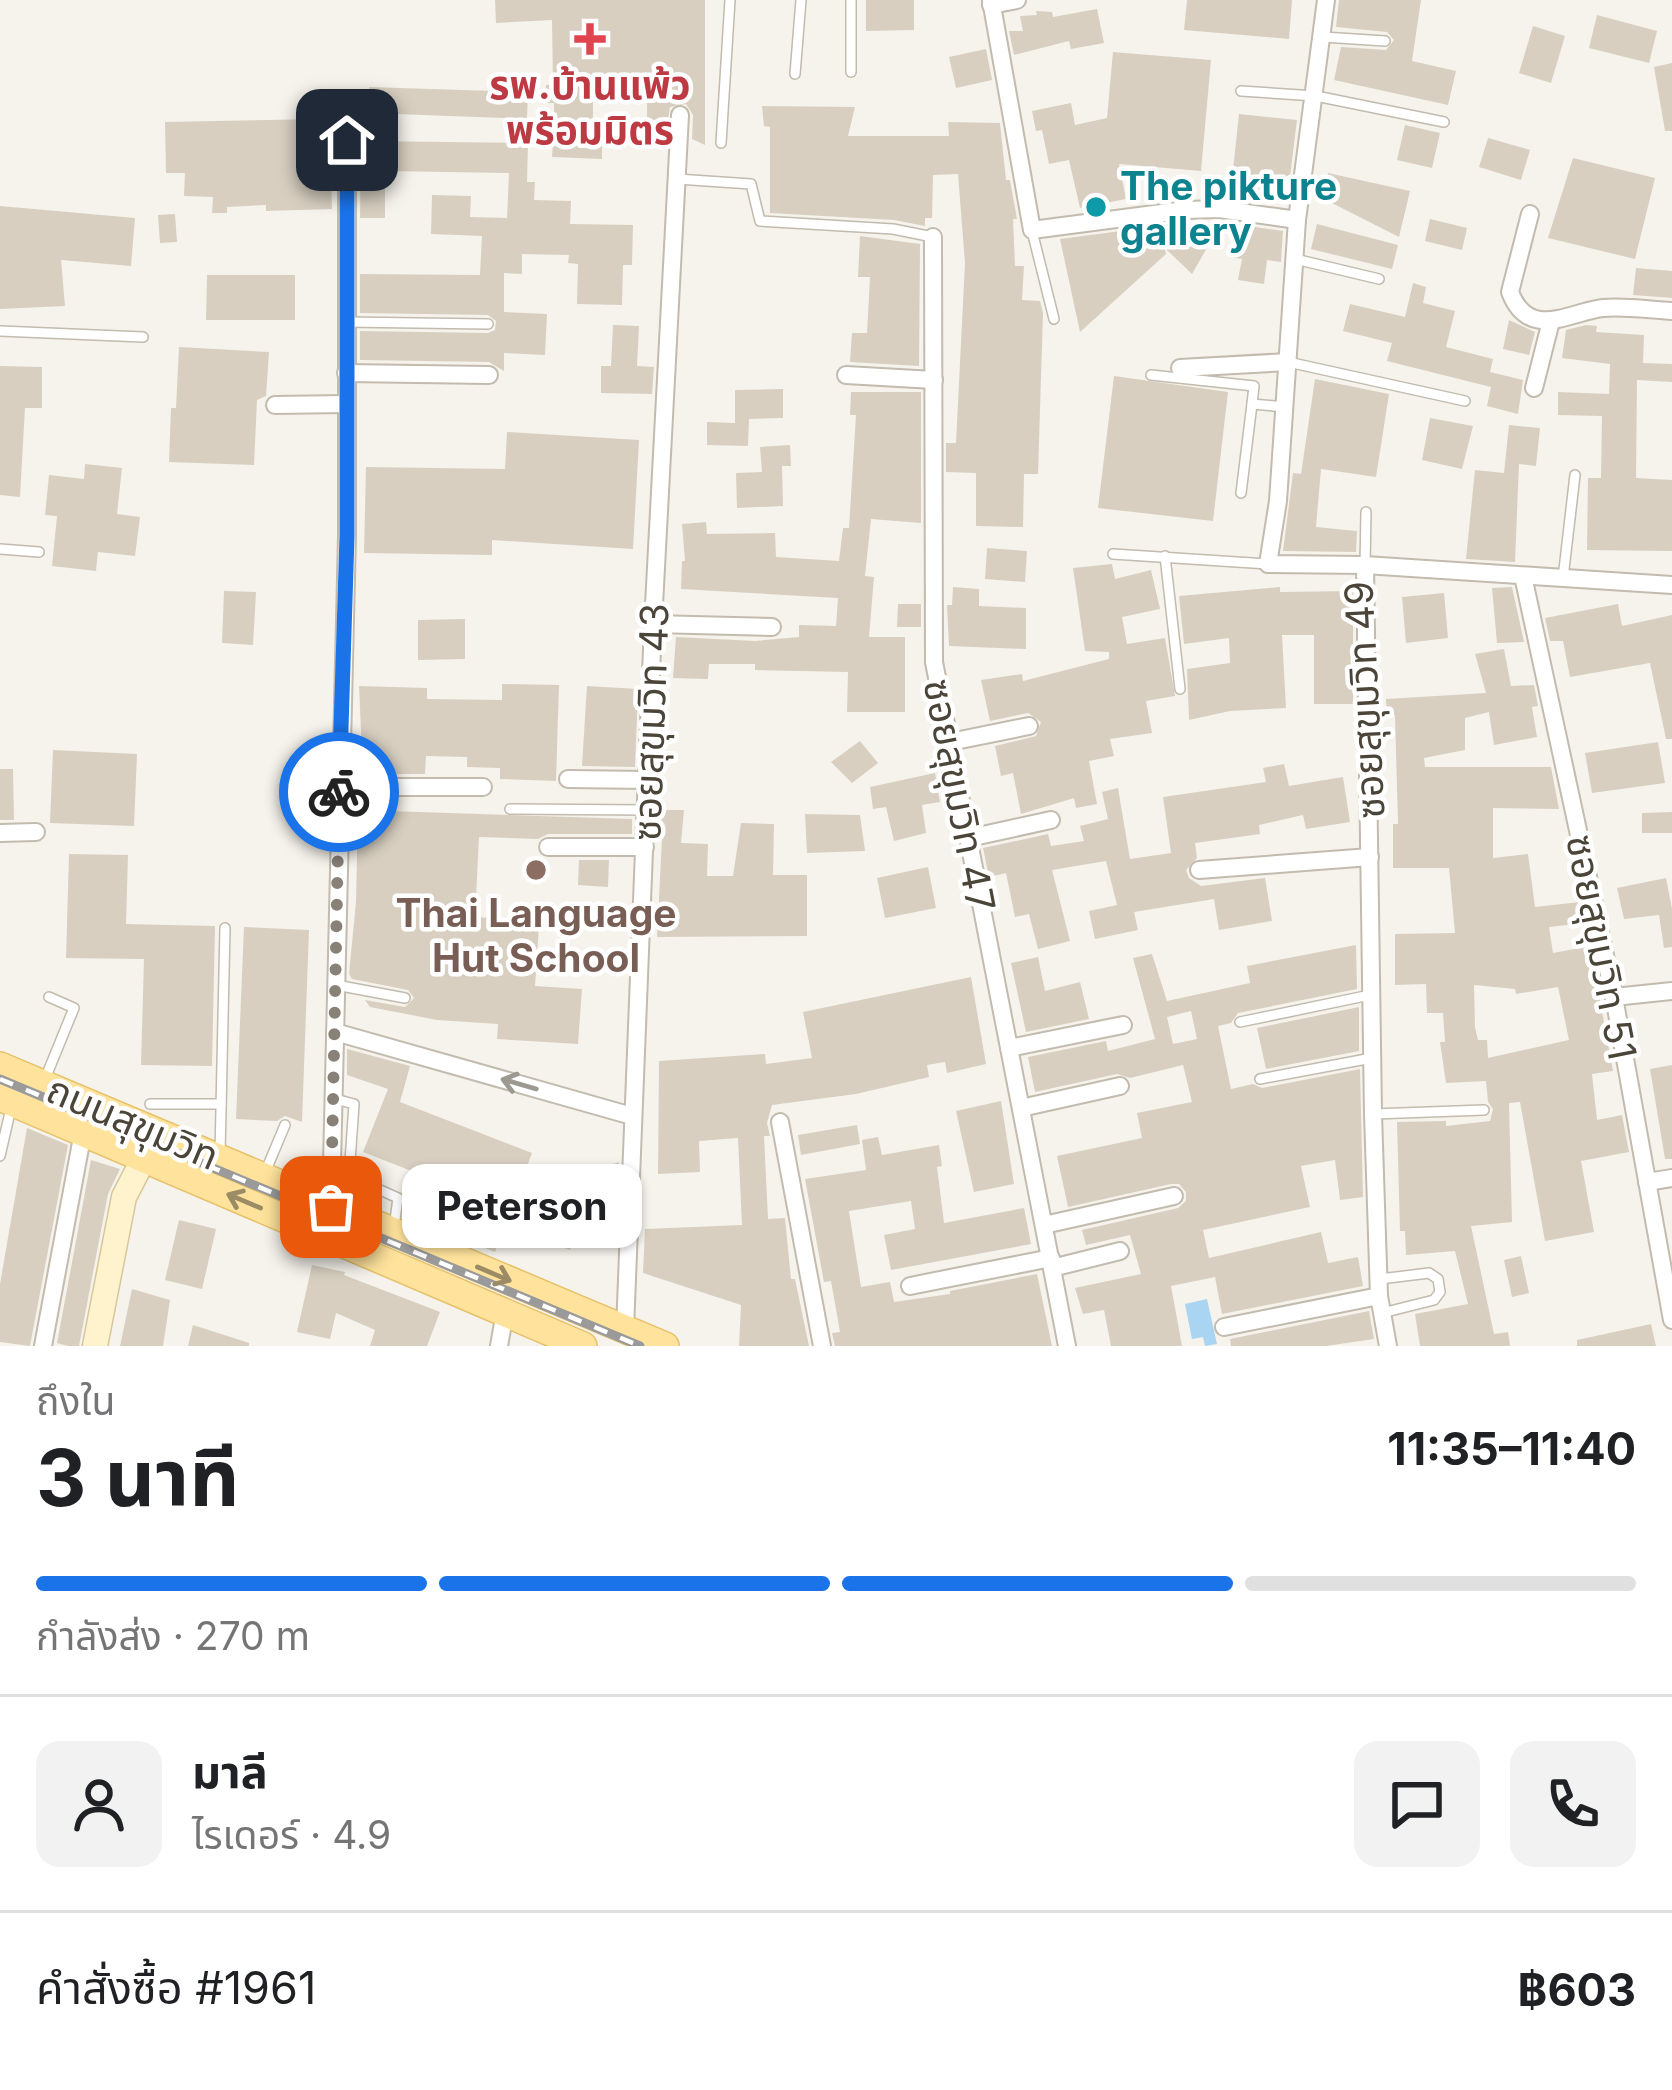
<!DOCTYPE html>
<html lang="th">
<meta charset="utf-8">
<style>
:root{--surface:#fff;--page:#f2f2f2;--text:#202124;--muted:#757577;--line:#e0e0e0;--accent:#1a73e8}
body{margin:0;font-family:Inter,"Noto Sans Thai",sans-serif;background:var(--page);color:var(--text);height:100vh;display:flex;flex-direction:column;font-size:45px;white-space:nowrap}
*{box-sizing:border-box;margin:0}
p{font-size:39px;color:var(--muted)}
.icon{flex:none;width:66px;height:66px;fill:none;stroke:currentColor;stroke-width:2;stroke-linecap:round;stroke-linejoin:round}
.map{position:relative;height:1346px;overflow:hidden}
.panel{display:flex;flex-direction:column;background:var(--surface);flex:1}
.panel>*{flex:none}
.pin{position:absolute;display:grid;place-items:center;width:102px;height:102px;color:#fff;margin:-51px;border-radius:24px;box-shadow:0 6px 18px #0006}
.courier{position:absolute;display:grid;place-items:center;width:120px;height:120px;margin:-60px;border:9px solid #1a73e8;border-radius:50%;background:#fff;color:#222;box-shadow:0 3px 15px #0007}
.bubble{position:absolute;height:84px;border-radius:24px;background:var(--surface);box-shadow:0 3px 9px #0004;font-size:39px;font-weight:700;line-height:84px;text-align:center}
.headline em{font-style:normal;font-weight:700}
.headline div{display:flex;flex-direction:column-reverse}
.headline{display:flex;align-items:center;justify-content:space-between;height:204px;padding:0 36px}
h1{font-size:78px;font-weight:700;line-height:90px}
.bar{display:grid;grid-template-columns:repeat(4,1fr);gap:18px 12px;align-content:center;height:144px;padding:0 36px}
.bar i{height:15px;border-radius:9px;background:var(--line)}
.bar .active{background:var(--accent)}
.bar p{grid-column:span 4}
.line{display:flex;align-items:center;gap:30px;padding:0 36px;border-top:3px solid var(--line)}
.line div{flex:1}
.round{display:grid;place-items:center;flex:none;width:126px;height:126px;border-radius:24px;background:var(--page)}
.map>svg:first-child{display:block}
</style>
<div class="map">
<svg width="1672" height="1346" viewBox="0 0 1672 1346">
<rect width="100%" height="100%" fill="#f6f3ec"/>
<path fill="#a9d4f2" d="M1207,1299l10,45 -12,2 -2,-9 -11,2 -7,-35z"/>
<g fill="#d8cfc1" fill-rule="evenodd">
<path d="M495,0h210v145l-13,-6 1,-24 -7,-11 -16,3 -3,19 -20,-9v-40h-54v44l-39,-2v-16h-9l1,-18h7l-1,-65 -56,3z"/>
<path d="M866,0h48v30l-48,1z"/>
<path d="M1187,0h105l-3,39 -105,-9z"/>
<path d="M1339,0h82l-9,61 44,10 -8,34 -114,-25 7,-33 45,3 8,-10 -7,-8 -51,-5z"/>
<path d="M1097,9l7,34 -33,6 -2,-8 -55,14 -5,-24h14l-3,-15 17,-1 -1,-4 16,1 1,5z"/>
<path d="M1597,15l60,16 -8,32 -60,-15z"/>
<path d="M1533,26l32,10 -14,47 -32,-10z"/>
<path d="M986,49l6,31 -36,8 -7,-31z"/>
<path d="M1113,52l98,8 -10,111 -82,-7 7,35 -46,9 -11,-48 -20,4 -7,-34 -6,1 -4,-20 39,-8 4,22 32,-7z"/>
<path d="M1672,63v68h-7l-11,-64z"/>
<path d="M369,87l159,5 -1,27 -159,-6z"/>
<path d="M762,106l93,1 -7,29h101l-1,-14 52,1 6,57h4l7,39h-4l2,47h9l-2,34 18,1 3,12 -5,161h-14l-1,53 -47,-1v-53l-30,-1v-29h10l9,-180 -7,-89 -25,1 -1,43h-7v8l-31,-6 -124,-7v-86l-6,-1z"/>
<path d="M1239,114l58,6 -10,81 -48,-5 1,-6 -5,8h-5z"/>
<path d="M317,119l1,57h13l1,33 -66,2v-6l-39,2v6h-15l1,-16 -29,-1 1,-23h-19l-1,-51z"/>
<path d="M1405,125l35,8 -8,35 -35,-8z"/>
<path d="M1488,138l42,12 -9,30 -42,-13z"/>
<path d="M361,141l167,2 -1,39h8l-1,18 37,1 -1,23 63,1 -1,40h-9l-1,40 -45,-1 1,-40 -10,-1 1,-8 -47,-1v20l-18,-1v39l43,2 -2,41 -41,-2v18l-15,-9 -129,-2v-29l128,2 7,-3 1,-9 -8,-6 -128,-2v-39l120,1 2,-39 -51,-2 1,-39 39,1 -1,21 37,1 2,-45 -124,-2v47h-25z"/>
<path d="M553,143h49v16l-50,-2z"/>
<path d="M1573,158l82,20 -20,81 -87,-21z"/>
<path d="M1328,173l82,18 -11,46 -77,-39z"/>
<path d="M0,206l135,12 -4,48 -70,-6 4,46 -65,3z"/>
<path d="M175,214l2,28 -17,1 -2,-28z"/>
<path d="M1430,219l37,9 -5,22 -37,-9z"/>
<path d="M1211,222l9,3 -28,49 -25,-24 14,-27z"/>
<path d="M1235,224l48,7 -2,31 -14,-2 -3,24 -26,-4 4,-21 -11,-2z"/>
<path d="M1317,224l81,21 -6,24 -81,-20z"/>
<path d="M1159,226l7,28 -86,78 -20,-93z"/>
<path d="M860,236l60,8 -1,122 -69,-4 2,-29h15l3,-56h-12z"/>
<path d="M1636,268l36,3v27l-39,-3z"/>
<path d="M207,275h88v45h-89z"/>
<path d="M1413,283l13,4 -3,16 32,8 -9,36 47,12 -3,13 33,8 -5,34 -31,-8 4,-19 -104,-26 5,-18 -49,-12 7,-27 55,13z"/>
<path d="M1509,320l26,12 -6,23 -26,-6z"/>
<path d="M613,325l26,1 -2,40 17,1 -2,27 -51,-1v-27h10z"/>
<path d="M1586,325l11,1 -1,6 48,3 -1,28 29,1v18l-35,-2 -1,98 36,2v71l-85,-1 1,-72h13l1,-62 -44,-1v-23l51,2 1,-30 -48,-6 4,-28z"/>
<path d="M179,347l90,5 -3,44 -9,4 -3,65 -85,-3 2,-54h5z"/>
<path d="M0,366l42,1v41h-17l-5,89 -20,-2z"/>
<path d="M1114,376l114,16 -15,129 -115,-13z"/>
<path d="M1315,379l74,15 -13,83 -55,-8 -5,58 41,4 -1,21 -73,-1 10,-78 8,1z"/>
<path d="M783,389v29l-34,1 -1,27 -41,-1v-23l28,1v-33z"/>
<path d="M851,392h70v131l-50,-4 -6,57 9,1 -5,60h36v75h-58l1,-40 -93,-2v-6h-46l-1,15 -35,-1 3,-41 79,4 44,-4v-12l37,1 2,-28 -157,-9 1,-28h3l-3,-37 24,-2 1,12 68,-1 1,24 63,4 4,-33h6l7,-113h-6z"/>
<path d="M1430,418l43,8 -11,43 -40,-9z"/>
<path d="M1509,425l31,3 -4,38 -17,-2 -4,98 -49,-3 9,-89 29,3z"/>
<path d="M507,432l132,8 -6,109 -141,-9v15l-128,-2 2,-86 139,2z"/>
<path d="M790,445l1,21h-9l1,40 -46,2 -1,-35 26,-1 -2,-25z"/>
<path d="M85,464l37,4 -5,46 23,3 -5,39 -37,-4 -2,19 -44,-5 5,-50 -12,-1 4,-40 35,4z"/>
<path d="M987,548l40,3 -2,31 -40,-3z"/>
<path d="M1112,564l3,15 36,-9 9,39 -38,8 5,27 38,-6 10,58 -29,5 6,32 -42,6 4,17 -25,5 8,43 -21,4 -2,-10 -53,16 -8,-41 -12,3 -6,-30 41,-10 5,-14 -13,-9 -38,8 -9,-41 41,-6 1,7 86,-22v-7l-24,-1 -12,-83z"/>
<path d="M953,587l26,2v17l47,2v41l-77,-3 -2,-41h5z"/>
<path d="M1280,587v5l73,-1v113h-39v-69h-32l4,73 -56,3 -41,9 -2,-51 43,-6 -1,-25 -45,6 -5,-48z"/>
<path d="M1512,587l12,55 -27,1 -5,-55z"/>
<path d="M224,591l32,1 -3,53 -31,-2z"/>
<path d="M1444,593l4,45 -42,5 -4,-46z"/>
<path d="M898,604h23v23h-24z"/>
<path d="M1618,604l4,22 50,-11v124h-6l-16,-76 -80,14 -7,-36h-13l-5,-23z"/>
<path d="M465,619v40l-47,1v-40z"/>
<path d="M1504,649l7,37 23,-1 4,21 -6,1 5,30 -43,8 -5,-33 -24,6v32l-41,8 1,9h126l8,42 -66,-1v50l35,-4 7,53 45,-5 5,21 -36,4 4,26 37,-7 23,125 -21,3 5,46 25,-5 7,37 -48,9 13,71 -49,9 -25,-139 -11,1 3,119 -41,4 23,108 14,-2 2,14h-90l-5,-32 53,-10 -13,-53 -49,4 -1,-24h-5l-3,-109 49,-1v5l44,-5 3,-12 -5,-7 -2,-21 -40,2 -6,-41h5l-2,-29h-16l-1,-29 -31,1v-51l60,-1 -6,-65h-56v-44h5l-3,-109 -8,1 -1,-17 100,-6 -11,-39zM1474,985l41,4 1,5 42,-7 11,53 -81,18 -1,-18h-9l-3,-13z"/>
<path d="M502,684l57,1 -3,96 -56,-2v-11l-33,-1v-10l-41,-1 -1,18h-62l-4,-88 68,2v11l75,1z"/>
<path d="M587,686l51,3 -3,78 -53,-1z"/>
<path d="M860,741l18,22 -26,20 -21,-21z"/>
<path d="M1658,742l7,41 -73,10 -7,-40z"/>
<path d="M53,750l84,4 -3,72 -84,-3z"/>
<path d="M1284,764l5,22 54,-9 7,45 -44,7 -3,-14 -44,10 1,9 -65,9 2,15 -11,12 3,8 12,8 64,-8 7,43 -53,9 -5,-31 -80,13 4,18 -43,9 -6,-28 28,-6 -11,-44 -54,9 18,71 -32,8 -9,-35 -14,3 -9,-44 -17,4 -6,-29 65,-14 3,12 33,-5 -4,-15 28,-7 -6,-27 16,-4 12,71 41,-6 -8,-56 103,-15 -3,-14z"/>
<path d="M0,769h13l1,51h-14z"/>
<path d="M935,773l5,29 -18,3 4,28 -32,8 -8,-34 -13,2 -3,-22z"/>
<path d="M358,810l274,9v15h-84l-10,5 -59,-2 -4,80 16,1 -1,5 49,3 -4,60 47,3 -4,55 -81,-5 1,-15 -61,-4 -67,-13 -5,-7 40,7 9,-9 -6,-8 -56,-11 -3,-5 7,-72z"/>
<path d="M663,810h21l-3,33 27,1 -1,32h26l8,-53 33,1 -1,51h34v61l-150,1 5,-98h-5l1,-20h4z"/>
<path d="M1672,812v21h-30v-20z"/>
<path d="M805,814l55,1 5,36 -58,2z"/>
<path d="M69,854l59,1 -2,69 89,2 -3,140 -71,-1 3,-106 -78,-1z"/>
<path d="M579,860h30l-1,27 -30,-2z"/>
<path d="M928,867l8,41 -51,10 -8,-40z"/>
<path d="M1666,878l6,31v38l-8,1 -5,-33 -35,4 -7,-31z"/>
<path d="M244,927l65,3 -7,192 -17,-6 -8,5 -41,-2z"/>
<path d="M1356,945l1,44 -119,24 -7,10 -13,3 13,63 22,-5 9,4 98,-19 3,128 -23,3 -5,-40 -34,6 9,41 -107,23 6,28 112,-26 7,31 30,-6 5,29 -141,28 -7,-37 -44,9 11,60h-71l-7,-36 -21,4 -8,-26 66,-14 -11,-39 -44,10 -4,-15 96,-22 8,-7v-9l-7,-8h-8l-103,23 -11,-51 85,-18 -5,-25 55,-11 -9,-37 -53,13 -13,-4 -82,18 -7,-35 78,-16 2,10 47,-12 -22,-81 19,-4 15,47 83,-18 -3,-17zM1191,1011l6,28 -24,5 -6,-27z"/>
<path d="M1038,957l7,34 35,-9 9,37 -63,13 -15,-69z"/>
<path d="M971,977l15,87 -39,9 -2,-11 -18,3 2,12 -73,17 -84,11 -5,18 3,13h-6l4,83 17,-1 6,61h4l14,67h-70l2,-41 -98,-32 2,-44 97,-4 -4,-87 -39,3 1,31 -42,2 1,-113 106,-7 1,10 46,-6 -9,-46z"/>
<path d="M1359,1007v44l-93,18 -9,-41z"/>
<path d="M347,1049l63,17 -10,36 132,51 -17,46 104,-37 -2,42 -29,2 -18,44 -65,-25 -10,27 -78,-32 15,-41 -69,-27 25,-63 -41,-14z"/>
<path d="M1672,1065v94h-7l-15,-90z"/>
<path d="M1001,1101l13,83 -40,8 -18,-81z"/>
<path d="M857,1125l3,19 -59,11 -3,-20z"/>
<path d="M27,1128l41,17 -38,201 -30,-4v-58z"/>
<path d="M878,1137l4,18 57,-10 3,21 -5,1 7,56 80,-15 7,36 -140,26 -7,-35 31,-6 -4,-28 -62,10 12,76 29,-5 4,20 56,-8v-3l87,-17 15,72h-217l-3,-13 8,-1 -9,-51 -7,1 -19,-103 61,-9 -4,-30z"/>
<path d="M91,1160l29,9 -12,25 -29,152h-11l-11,-3z"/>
<path d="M179,1220l37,9 -14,60 -37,-9z"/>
<path d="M1521,1256l8,37 -17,4 -8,-37z"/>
<path d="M312,1265l33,7 -1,3 96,37 -13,34h-57l5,-16 -39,-17 -6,26 -33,-7z"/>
<path d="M132,1289l38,11 -7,46h-43z"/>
<path d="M1369,1311l5,28 -48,7h-95l-1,-7z"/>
<path d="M1651,1324l5,22h-79v-6z"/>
<path d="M193,1325l56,18v3h-61z"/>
</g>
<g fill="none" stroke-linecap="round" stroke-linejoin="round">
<defs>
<g id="lane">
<path d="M851,0v72"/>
<path d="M1323,37l62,4"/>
<path d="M795,74l6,-74"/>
<path d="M1241,91l75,5 128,26"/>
<path d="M721,143l9,-143"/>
<path d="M677,179l74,5 9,37 133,8 40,8"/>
<path d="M1032,231l22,88"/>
<path d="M1295,259l84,20"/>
<path d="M346,322l142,2"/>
<path d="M0,331l143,6"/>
<path d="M1288,362l177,39"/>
<path d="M1151,375l103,11 -2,18"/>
<path d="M1241,493l11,-89 33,3"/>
<path d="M0,549l39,3"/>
<path d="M1113,554l155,10"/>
<path d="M1165,556l15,133"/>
<path d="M1365,565l1,-53"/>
<path d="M1563,578l12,-103"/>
<path d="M510,809l136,1"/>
<path d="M336,985l69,13"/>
<path d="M1240,1022l130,-27"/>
<path d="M45,1079l29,-71 -25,-11"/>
<path d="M1260,1079l112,-21"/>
<path d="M335,1099l19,5 -5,72 49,22 -4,29"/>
<path d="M150,1104h71"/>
<path d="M1373,1114l111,-4"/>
<path d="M220,1154l5,-226"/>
<path d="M0,1156l11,-48"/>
<path d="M264,1175l21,-50"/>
<path d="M1380,1279l49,-6 9,6 2,13 -6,8 -52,13"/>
</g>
<g id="street">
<path d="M991,0l41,230 153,-20 34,-1 78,11"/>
<path d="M1326,0l-29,220 -19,281 -10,63 97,1 307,20"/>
<path d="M991,5l26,-5"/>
<path d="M1530,214l-20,78c19,50 62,19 93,16 23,-2 47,2 69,3"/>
<path d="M933,237l1,425 133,684"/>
<path d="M1180,368l108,-6"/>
<path d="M346,373l143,2"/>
<path d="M846,375l88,5"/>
<path d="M1534,388l17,-67"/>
<path d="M275,405l71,-1"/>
<path d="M1365,565l8,549 6,182 9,50"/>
<path d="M1523,576l91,421 58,323"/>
<path d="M653,624l119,3"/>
<path d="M950,742l79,-16"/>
<path d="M568,779l80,1"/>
<path d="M339,787h144"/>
<path d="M0,833l36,-1"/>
<path d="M969,838l82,-18"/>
<path d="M548,847h97"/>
<path d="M1199,870l171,-13"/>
<path d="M1614,997l58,-6"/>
<path d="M335,1032l297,84"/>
<path d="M1009,1048l114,-23"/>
<path d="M1021,1108l99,-22"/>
<path d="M780,1122l42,224"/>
<path d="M1647,1182l25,-4"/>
<path d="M331,1206l16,-670v-436"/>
<path d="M1044,1225l130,-29"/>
<path d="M1052,1268l68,-17"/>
<path d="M910,1286l141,-28"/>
<path d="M1224,1327l155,-31"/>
<path d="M625,1329l28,-705 27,-509"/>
<path d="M43,1346l40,-214"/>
<path d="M499,1346l6,-34"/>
</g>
<path id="secondary" d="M95,1346l29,-149 20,-39"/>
<g id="primary">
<path d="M0,1066l665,280"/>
<path d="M0,1097l583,249"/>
</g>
</defs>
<use href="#lane" stroke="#c2bbae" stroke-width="12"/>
<use href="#street" stroke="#c2bbae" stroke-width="20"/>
<use href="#secondary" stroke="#d6c79b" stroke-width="27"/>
<use href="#primary" stroke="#e6c16a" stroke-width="30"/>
<use href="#lane" stroke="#fff" stroke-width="9"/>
<use href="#street" stroke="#fff" stroke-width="16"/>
<use href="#secondary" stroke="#fff3cd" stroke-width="24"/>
<use href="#primary" stroke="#ffe39c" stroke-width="27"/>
<defs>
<path id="rail" d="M0,1079l640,267"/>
</defs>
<use href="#rail" stroke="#9a9a9a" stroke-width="9"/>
<use href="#rail" stroke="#fff" stroke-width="4.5" stroke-dasharray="14" stroke-linecap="butt"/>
</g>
<defs><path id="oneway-shaft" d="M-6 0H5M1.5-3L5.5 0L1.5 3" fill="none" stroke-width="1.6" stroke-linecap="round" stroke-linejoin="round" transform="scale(3)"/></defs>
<use stroke="#9c9892" href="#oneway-shaft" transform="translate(519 1084) rotate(-164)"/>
<g stroke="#9c8c66">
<use href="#oneway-shaft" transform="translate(244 1201) rotate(-157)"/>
<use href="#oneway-shaft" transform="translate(494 1274) rotate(23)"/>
</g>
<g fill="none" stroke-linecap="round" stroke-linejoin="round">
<path stroke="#878178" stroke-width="12" stroke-dasharray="0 21.6" d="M331,1207l8,-415"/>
<path stroke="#1a73e8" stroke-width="15" d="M339,792l8,-256v-396"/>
</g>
<path fill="#e0444e" stroke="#fff" stroke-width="4.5" d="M584 21h12v12h12v12h-12v12h-12v-12h-12v-12h12z"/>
<circle fill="#0f9aa8" stroke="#fff" stroke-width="4.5" cx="1096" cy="207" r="12"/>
<circle fill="#8d6e63" stroke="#fff" stroke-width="4.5" cx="536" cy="870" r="12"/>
<g text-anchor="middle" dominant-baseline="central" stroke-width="9" stroke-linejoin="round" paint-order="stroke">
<g font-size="39" font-weight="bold" fill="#be3a42" stroke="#fff">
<text x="590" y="84">รพ.บ้านแพ้ว<tspan x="590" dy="45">พร้อมมิตร</tspan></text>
</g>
<g font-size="39" font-weight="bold" fill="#0d838f" stroke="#fff" text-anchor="start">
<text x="1120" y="185">The pikture<tspan x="1120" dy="45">gallery</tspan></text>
</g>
<g font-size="39" fill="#4b4439" stroke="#fff">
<text transform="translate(1364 700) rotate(-93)">ซอยสุขุมวิท 49</text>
<text transform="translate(650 722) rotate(-88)">ซอยสุขุมวิท 43</text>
<text transform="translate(960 795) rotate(79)">ซอยสุขุมวิท 47</text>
<text transform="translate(1602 947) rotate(79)">ซอยสุขุมวิท 51</text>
<text transform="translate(133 1122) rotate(23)">ถนนสุขุมวิท</text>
</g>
<g font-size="39" font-weight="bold" fill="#785e54" stroke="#fff">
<text x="536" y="912">Thai Language<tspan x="536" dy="45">Hut School</tspan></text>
</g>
</g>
</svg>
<div class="pin" style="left:331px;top:1207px;background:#ea580c"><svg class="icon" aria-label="bag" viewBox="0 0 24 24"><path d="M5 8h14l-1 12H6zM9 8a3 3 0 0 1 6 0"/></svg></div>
<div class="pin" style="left:347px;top:140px;background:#1f2937"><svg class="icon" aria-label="home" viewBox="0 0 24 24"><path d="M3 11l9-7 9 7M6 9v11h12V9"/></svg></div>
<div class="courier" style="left:339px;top:792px"><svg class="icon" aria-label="bike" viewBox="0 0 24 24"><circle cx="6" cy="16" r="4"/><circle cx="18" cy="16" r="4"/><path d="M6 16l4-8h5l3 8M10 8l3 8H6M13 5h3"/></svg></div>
<div class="bubble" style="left:402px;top:1164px;width:240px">Peterson</div>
</div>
<section class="panel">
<div class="headline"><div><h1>3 นาที</h1><p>ถึงใน</p></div><em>11:35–11:40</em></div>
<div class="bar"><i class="active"></i><i class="active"></i><i class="active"></i><i></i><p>กำลังส่ง · 270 m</p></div>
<div class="line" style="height:216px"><a class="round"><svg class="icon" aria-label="person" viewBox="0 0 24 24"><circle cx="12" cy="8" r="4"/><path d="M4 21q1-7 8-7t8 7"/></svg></a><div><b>มาลี</b><p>ไรเดอร์ · 4.9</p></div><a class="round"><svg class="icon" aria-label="chat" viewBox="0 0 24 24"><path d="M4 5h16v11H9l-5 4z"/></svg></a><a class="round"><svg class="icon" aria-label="phone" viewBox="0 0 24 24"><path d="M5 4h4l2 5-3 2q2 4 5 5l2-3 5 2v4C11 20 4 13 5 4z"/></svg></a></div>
<div class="line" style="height:156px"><div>คำสั่งซื้อ #1961</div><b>฿603</b></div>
</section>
